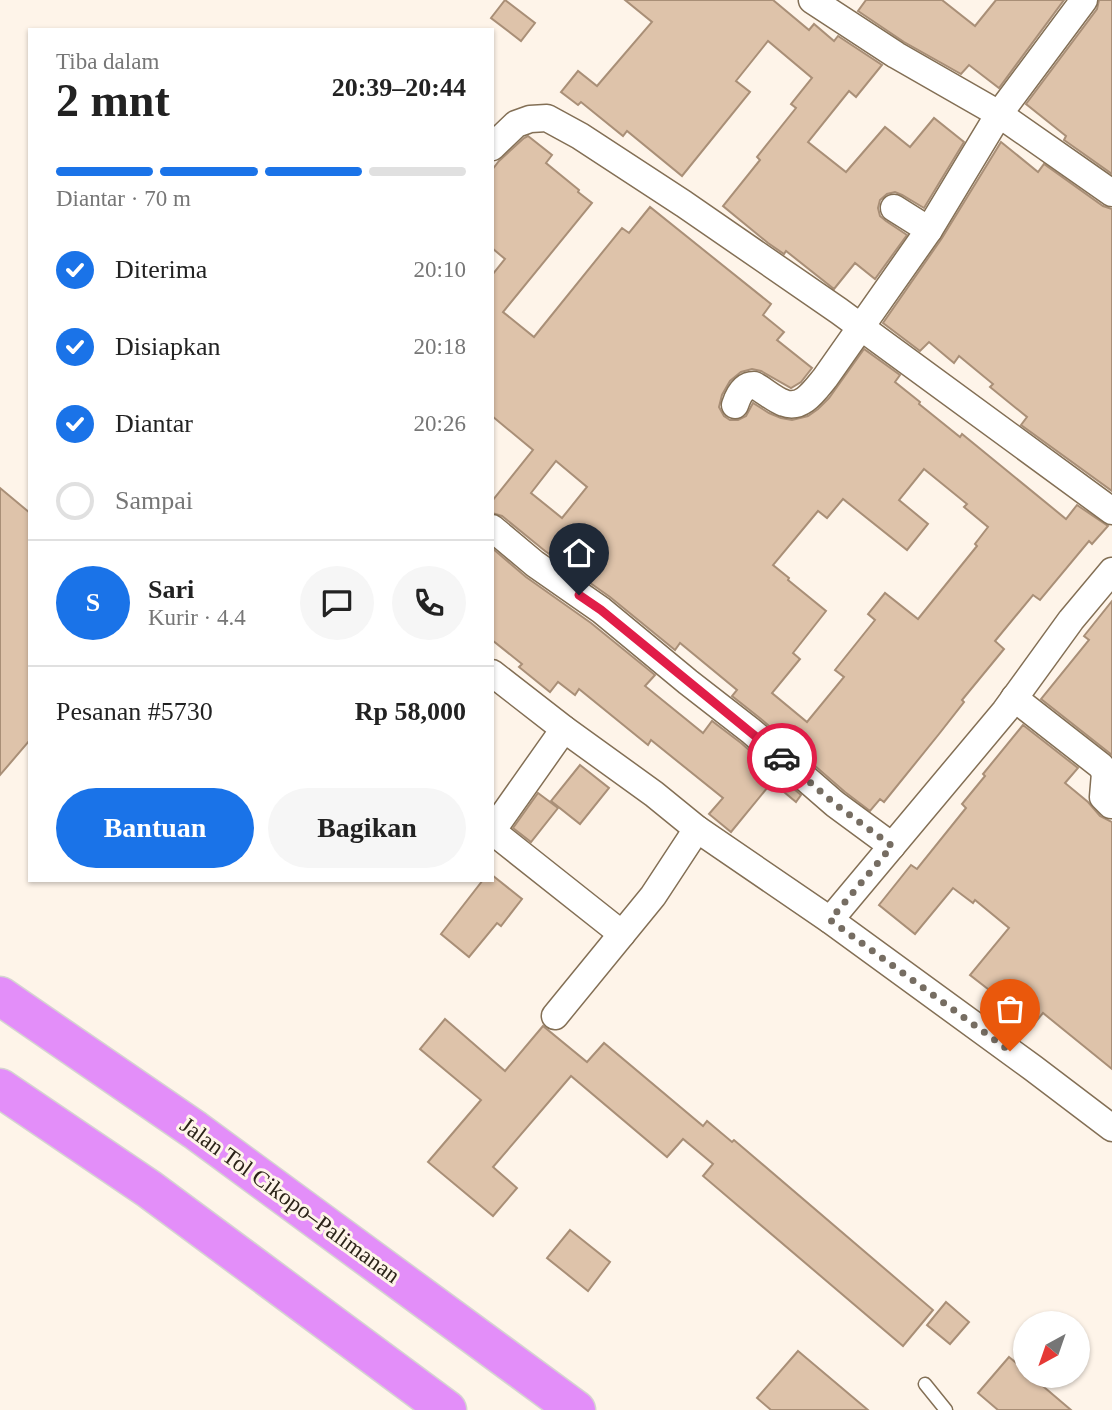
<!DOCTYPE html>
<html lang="id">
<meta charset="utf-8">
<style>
:root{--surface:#fff;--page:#f6f6f6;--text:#222;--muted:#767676;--line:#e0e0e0;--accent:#1a73e8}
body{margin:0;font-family:Georgia,serif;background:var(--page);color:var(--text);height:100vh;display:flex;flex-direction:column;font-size:26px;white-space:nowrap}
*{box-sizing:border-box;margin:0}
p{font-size:23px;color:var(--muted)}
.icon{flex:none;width:38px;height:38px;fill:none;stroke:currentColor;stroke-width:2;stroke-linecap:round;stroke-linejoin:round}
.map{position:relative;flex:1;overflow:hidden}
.panel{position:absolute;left:28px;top:28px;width:466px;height:854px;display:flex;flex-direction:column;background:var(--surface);border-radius:0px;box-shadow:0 2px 5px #0004}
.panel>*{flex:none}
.needle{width:46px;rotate:220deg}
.controls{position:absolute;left:1013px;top:1311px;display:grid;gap:14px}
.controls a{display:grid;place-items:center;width:77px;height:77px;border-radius:50%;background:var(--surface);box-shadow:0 2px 5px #0004;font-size:35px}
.pin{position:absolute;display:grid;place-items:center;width:60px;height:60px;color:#fff;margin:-72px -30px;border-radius:50% 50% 50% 0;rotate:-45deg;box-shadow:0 0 7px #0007}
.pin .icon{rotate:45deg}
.courier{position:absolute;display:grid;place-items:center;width:70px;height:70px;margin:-35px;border:5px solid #e11d48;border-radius:50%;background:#fff;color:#222;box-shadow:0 2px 9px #0007}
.head em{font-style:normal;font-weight:700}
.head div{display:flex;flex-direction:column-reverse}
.head{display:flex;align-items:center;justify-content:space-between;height:119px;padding:0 28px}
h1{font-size:46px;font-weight:700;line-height:52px}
.bar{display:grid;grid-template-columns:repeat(4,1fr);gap:10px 7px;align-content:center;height:84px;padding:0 28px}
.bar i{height:9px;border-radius:5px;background:var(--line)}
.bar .active{background:var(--accent)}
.bar p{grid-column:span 4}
.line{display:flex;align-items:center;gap:18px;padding:0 28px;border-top:2px solid var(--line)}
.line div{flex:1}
.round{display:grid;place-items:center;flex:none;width:74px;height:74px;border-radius:37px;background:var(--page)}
ol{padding:0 28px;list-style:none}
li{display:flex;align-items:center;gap:21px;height:77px}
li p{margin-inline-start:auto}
li .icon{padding:7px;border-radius:50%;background:var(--accent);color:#fff;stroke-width:4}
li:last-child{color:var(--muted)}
li i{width:38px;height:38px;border:4px solid var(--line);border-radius:50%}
.cta{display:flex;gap:14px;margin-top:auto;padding:14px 28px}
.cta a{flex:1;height:80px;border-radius:42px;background:var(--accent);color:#fff;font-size:28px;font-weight:700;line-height:80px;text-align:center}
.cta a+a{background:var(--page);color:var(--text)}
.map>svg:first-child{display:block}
</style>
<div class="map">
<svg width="1112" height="1410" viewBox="0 0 1112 1410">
<rect width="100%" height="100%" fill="#fef4e9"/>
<g fill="#dec3aa" stroke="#a98f77" stroke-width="2" fill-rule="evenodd">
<path d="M505,0l30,23 -14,18 -30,-23z"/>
<path d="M625,0h148l36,30 5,-6 20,17 4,-5 44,29 -26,32 -7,-6 -41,51 38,30 39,-45 25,20 24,-29 30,24 -40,66 -22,-13 -7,-3 -8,2 -7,6 -2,8 2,8 6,5 21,14 -32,44 -20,-16 -21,26 -48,-38 -2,3 -16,-11 -45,-37 37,-46 -3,-3 39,-49 -5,-4 21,-26 -44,-37 -32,40 14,11 -68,84 -55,-45 -4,5 -42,-34 -3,3 -17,-13 17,-21 19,15 55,-64z"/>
<path d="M866,0h76l33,26 21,-26h68l-65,88 -30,-23 -8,9 -57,-32 -46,-31z"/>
<path d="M1099,0h13v174l-48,-34 2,-4 -40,-32 71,-95z"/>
<path d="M528,136l24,19 -6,8 33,27 -1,2 14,11 -89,109 31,25 88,-109 7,5 21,-26 121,97 -8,11 21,17 -7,8 35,28 -11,14 -10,6 -30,-17 -9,-2 -11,3 -11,9 -8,14 -3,12 5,9 6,4h8l8,-4 7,-13 16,10 12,5 11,2 16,-4 10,-7 11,-11 35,-49 36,26 -5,7 25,20 -1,2 41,33 2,-3 104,85 11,-14 31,21 -16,18 -3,-3 -49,59 -7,-5 -38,46 9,8 -42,51 2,2 -25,32 -55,68 -4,-3 -10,12 -25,-19 -84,-73 -29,-23 5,-6 -57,-47 -5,7 -65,-53 -65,-46 -43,-35 -10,-3v-12l41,-51 -41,-34v-141l13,-16 -13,-11v-78l7,-9 25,-23zM556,461l31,26 -25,31 -31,-25zM924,469l43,35 -3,3 24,20 -13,17 2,2 -59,73 -33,-26 -17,21 7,6 -40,50 9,7 -37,45 -35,-29 28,-34 -7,-6 33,-42 -38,-31 1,-2 -16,-13 45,-54 9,7 16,-19 64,51 21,-26 -29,-24z"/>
<path d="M1001,142l37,30 6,-8 59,42 9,3v282l-91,-66 6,-8 -37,-30 3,-3 -34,-28 -5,7 -25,-21 -9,9 -37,-28 59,-85z"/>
<path d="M0,488l30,25v227l-30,35z"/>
<path d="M492,548l34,29 65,46 64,52 -10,11 58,47 9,-12 29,22 60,52 -5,7 -24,-20 -41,50 -22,-18 14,-16 -72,-58 -3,5 -69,-56 -4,6 -17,-13 -8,10 -31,-25 3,-3 -30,-24z"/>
<path d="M1112,601v154l-71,-56 48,-59 -5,-4z"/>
<path d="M1023,725l55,43 -13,15 23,19 12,14 12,6v247l-69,-56 -15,18 -39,-32 4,-6 -23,-18 39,-47 -34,-28 -2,3 -20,-15 -38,46 -36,-29 32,-40 6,4 49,-61 -4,-4 23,-28 -2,-2z"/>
<path d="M580,765l29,23 -29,36 -29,-23z"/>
<path d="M538,793l20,15 -27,34 -18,-14z"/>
<path d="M492,875l30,24 -21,27 -4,-3 -28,34 -28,-23 42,-54h9z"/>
<path d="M445,1019l60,52 38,-45 44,36 17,-19 99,83 4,-5 25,21 2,-2 199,170 -30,36 -200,-170 10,-12 -30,-25 -16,18 -96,-81 -78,91 24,21 -24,28 -65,-54 53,-62 -61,-51z"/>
<path d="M570,1230l40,32 -22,29 -41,-33z"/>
<path d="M946,1302l23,20 -19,22 -23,-19z"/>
<path d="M798,1351l70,59h-97l-14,-12z"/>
<path d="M1009,1357l17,14v5h5l40,34h-73l-20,-17z"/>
</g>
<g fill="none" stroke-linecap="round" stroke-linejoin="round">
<defs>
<path id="lane" d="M925,1384l21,26"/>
<g id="street">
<path d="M812,0l84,55 103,59 113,79"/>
<path d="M492,147l24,-23 14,-5 17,-1 33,18 104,68 155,107 273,200"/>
<path d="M894,208l35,22"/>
<path d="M735,405c3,-9 8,-20 19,-20 10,5 19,14 30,18 18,7 31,-13 41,-25l104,-148 70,-116 85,-114"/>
<path d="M492,528l43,36 66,46 87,72 63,49 84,73 57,42"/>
<path d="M492,673l72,56 90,65 43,35 133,91 203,148 79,60"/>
<path d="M1014,698l87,68 4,7 -2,24 8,8"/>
<path d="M492,831l130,103"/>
<path d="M492,831l72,-102"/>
<path d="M830,920l175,-209 66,-91 41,-49"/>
<path d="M555,1016l98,-120 44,-67"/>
</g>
<g id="highway">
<path d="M0,996l195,134 381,280"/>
<path d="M0,1088l149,101 298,221"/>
</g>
</defs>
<use href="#lane" stroke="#836f55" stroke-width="15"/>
<use href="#street" stroke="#836f55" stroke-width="29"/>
<use href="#highway" stroke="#d5d3d1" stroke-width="41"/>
<use href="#lane" stroke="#fff" stroke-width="12"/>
<use href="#street" stroke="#fff" stroke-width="26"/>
<use href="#highway" stroke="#e38ef9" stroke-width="38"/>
</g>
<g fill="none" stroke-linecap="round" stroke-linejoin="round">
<path stroke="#766d62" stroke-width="7" stroke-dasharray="0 12.6" d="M782,758l53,46 57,42 -62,74 180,131"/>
<path stroke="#e11d48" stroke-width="9" d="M579,595l22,15 181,148"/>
</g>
<g text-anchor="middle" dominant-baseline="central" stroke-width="6" stroke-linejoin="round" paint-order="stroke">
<g font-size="23" fill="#2c2419" stroke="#fef4e9">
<text transform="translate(290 1200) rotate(36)">Jalan Tol Cikopo–Palimanan</text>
</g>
</g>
</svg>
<div class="controls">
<a><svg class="needle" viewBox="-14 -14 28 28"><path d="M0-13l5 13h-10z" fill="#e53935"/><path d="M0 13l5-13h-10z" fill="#767676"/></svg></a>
</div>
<div class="pin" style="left:1010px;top:1051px;background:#ea580c"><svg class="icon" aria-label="bag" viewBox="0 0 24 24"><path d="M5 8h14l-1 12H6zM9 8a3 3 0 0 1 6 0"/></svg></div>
<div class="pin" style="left:579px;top:595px;background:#1f2937"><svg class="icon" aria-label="home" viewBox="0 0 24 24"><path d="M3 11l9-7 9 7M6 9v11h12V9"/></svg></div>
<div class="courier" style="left:782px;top:758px"><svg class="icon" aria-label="car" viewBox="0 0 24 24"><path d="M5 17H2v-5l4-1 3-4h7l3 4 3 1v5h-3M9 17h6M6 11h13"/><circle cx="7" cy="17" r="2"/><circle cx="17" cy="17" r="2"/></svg></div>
<section class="panel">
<div class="head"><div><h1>2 mnt</h1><p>Tiba dalam</p></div><em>20:39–20:44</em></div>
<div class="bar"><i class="active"></i><i class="active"></i><i class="active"></i><i></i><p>Diantar · 70 m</p></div>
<ol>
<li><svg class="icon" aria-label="check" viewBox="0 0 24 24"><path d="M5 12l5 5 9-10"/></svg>Diterima<p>20:10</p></li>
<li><svg class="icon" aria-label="check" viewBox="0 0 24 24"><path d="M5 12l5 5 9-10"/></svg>Disiapkan<p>20:18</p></li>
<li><svg class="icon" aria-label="check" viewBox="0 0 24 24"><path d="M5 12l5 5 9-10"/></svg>Diantar<p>20:26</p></li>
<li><i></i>Sampai</li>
</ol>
<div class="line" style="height:126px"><b class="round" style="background:var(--accent);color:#fff">S</b><div><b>Sari</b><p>Kurir · 4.4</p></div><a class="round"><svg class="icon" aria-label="chat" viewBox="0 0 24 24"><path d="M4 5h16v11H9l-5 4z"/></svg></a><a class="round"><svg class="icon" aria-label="phone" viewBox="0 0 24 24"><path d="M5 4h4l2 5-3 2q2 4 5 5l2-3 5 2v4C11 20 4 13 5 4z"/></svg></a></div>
<div class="line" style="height:91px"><div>Pesanan #5730</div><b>Rp 58,000</b></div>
<div class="cta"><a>Bantuan</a><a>Bagikan</a></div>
</section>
</div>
